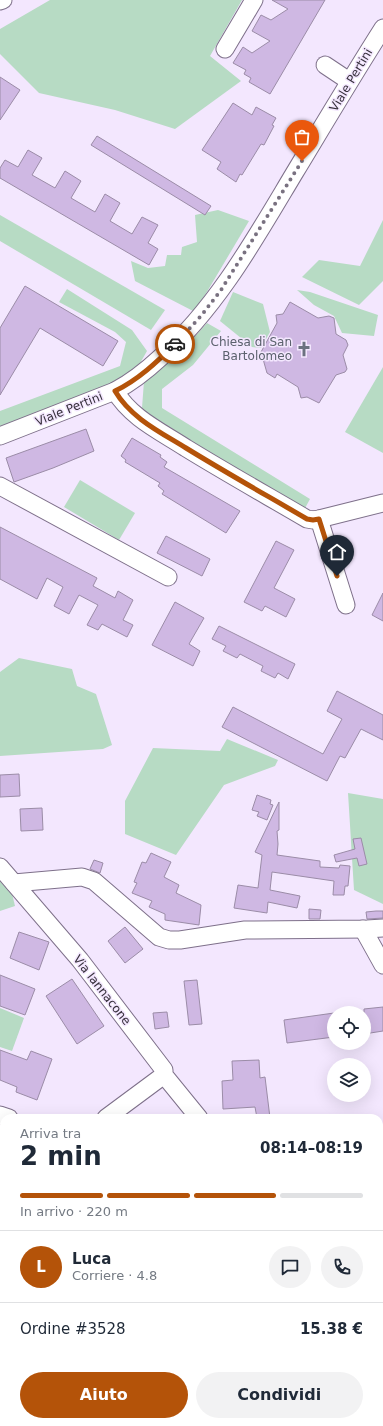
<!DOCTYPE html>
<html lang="it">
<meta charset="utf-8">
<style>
:root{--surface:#fff;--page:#f2f2f3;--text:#1f2937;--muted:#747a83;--line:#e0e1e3;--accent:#b45309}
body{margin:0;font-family:"DejaVu Sans",sans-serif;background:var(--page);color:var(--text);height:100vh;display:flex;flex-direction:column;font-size:15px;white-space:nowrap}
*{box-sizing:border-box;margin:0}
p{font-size:13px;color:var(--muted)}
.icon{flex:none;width:22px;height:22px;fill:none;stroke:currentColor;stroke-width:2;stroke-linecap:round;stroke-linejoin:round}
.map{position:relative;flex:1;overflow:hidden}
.drawer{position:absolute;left:0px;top:1114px;width:383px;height:312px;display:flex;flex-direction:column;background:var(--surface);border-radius:12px 12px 0 0;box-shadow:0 4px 16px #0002}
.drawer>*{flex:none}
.fabs{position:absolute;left:327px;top:1006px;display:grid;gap:8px}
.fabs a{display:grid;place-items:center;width:44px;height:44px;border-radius:50%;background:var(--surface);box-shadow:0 4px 16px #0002;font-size:20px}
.pin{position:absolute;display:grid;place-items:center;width:34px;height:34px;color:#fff;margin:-41px -17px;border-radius:50% 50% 50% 0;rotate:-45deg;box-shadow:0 0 4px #0007}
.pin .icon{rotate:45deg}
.courier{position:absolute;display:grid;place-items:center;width:40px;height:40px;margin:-20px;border:3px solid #b45309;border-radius:50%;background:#fff;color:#222;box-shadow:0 1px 5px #0007}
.headline em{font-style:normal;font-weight:700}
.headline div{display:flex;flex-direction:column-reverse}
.headline{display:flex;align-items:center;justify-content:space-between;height:68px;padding:0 20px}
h1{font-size:26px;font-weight:700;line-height:30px}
.bar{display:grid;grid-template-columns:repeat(4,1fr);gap:6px 4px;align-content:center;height:48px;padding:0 20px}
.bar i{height:5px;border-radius:3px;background:var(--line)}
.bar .on{background:var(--accent)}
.bar p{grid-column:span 4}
.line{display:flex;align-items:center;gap:10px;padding:0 20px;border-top:1px solid var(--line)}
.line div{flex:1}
.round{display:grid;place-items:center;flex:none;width:42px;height:42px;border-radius:21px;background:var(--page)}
.button{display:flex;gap:8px;margin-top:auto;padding:8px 20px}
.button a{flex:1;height:46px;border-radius:24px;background:var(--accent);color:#fff;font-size:16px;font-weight:700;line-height:46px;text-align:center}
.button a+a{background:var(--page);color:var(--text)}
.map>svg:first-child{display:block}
</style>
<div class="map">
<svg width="383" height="1426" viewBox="0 0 383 1426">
<rect width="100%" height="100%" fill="#f3e7fe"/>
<g fill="#b7dbc4">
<path d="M50,0h192l-32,56 31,25 -66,48 -60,-19 -76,-17 -39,-39v-25z"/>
<path d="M218,210l31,11 -54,91 -60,-31 -4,-20 17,7 17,-2 2,-11h14l1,-8 15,-5 -2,-27z"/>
<path d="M0,215l165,95 -14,20 -151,-89z"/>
<path d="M383,220v61l-24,24 -57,-28 17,-17 41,6z"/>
<path d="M67,289l65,41 15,21 -12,21 -32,18 -103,40v-19l120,-45 6,-24 -11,-10 -56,-30z"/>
<path d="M297,290l13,2 68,23 -4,21 -32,-3 -8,-17 -20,-11z"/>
<path d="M233,292l30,12 7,28 -9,16 -9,-1 -32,-26z"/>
<path d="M207,323l14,8 -28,34 -31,24v19l148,91 -7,13 -156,-95 -5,-9 2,-27 33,-25z"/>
<path d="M383,367v86l-38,-21z"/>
<path d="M80,480l55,33 -16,27 -55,-33z"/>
<path d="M19,658l53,11 5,17 19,8 16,51 -9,4 -103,7v-84z"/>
<path d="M227,739l51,21 -3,6 -51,19 -48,70 -51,-21v-33l28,-53 67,3z"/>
<path d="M348,793l35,6v105l-29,-14z"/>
<path d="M0,874l10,11 5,21 -15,5z"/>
<path d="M0,1008l24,10 -12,33 -12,-4z"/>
<path d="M0,1228l4,1v173l-4,-1z"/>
<path d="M56,1422h111l-2,4h-98z"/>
</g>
<g fill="#cfb8e3" stroke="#9b8ca7">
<path d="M272,0h53l-55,94 -21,-12 2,-4 -7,-4 2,-4 -13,-7 10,-16 9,6 18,-12 -18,-10 9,-16 10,5 17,-11z"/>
<path d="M0,77l20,13 -20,30z"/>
<path d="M233,103l19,12 4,-8 20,11 -4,7 2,1 -10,19 -3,-1 -19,31 -2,-1 -4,8 -19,-13 4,-7 -19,-12z"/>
<path d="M97,136l114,70 -6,9 -114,-70z"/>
<path d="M28,150l14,8 -10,17 23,13 10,-17 16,10 -10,17 24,14 10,-18 15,9 -10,18 22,13 10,-17 16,8 -10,18 10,6 -9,16 -149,-87v-10l5,-8 13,7z"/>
<path d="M25,286l93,55 -15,25 -63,-38 -40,67v-67z"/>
<path d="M290,302l28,16 11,-2 5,2 2,16 10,6 2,5 -5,10 4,14 -2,3 -9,3 -17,28 -12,-6 -6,1 -3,-11 -21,-13 -2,4 -8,-5 -6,-21 16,-29 -1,-8 7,-1z"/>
<path d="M86,429l8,22 -41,17 -39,14 -8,-24z"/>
<path d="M132,438l29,17 -1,2 7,5 -3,5 76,44 -14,22 -64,-39 2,-3 -6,-5 2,-3 -35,-21 1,-2 -5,-4z"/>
<path d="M0,527l97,51 -4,8 22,12 3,-7 15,9 -10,20 10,5 -6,12 -25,-13 -4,6 -11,-5 11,-20 -19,-10 -10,19 -15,-8 9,-19 -16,-9 -10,21 -37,-20z"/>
<path d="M166,536l44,23 -8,17 -45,-23z"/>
<path d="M276,541l18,9 -20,38 21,11 -9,18 -21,-11 -3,5 -18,-9z"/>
<path d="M383,593v28l-11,-6z"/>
<path d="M175,602l29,16 -15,26 11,7 -7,15 -41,-21z"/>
<path d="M219,626l76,38 -7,15 -10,-6 -3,5 -14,-7 2,-5 -23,-12 -3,4 -14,-7 3,-5 -14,-7z"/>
<path d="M337,691l46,24v25l-22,-11 -16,29 -5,-2 -13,25 -105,-54 11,-20 90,47 19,-35 -15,-8z"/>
<path d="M19,774l1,22 -20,1v-22z"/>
<path d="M257,795l14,5 -1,4 3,1 -6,15 -10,-4 2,-4 -7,-2z"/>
<path d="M279,802v28l-2,1 1,13 -1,11 43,6v6l19,1 1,-3 10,1 -2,20h-3l-1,9h-11l1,-14 -62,-9 -2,18 30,6 -3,12 -29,-6 -1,11 -33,-5 4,-23 20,3 4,-33 -7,-3z"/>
<path d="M42,808l1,22 -22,1 -1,-22z"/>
<path d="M361,838l6,26 -8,2 -2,-8 -21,4 -2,-7 21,-6 -2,-10z"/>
<path d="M151,853l20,9 -7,15 15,8 -3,8 25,12 -2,20 -34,-5v-6l-16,-7 3,-6 -20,-8 5,-10 -3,-1 8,-20 4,1z"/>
<path d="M94,860l9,3 -3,10 -10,-4z"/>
<path d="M309,909l12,1 -1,9h-11z"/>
<path d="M376,911h7v7l-16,1 -1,-7z"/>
<path d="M125,927l18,22 -18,14 -17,-22z"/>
<path d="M19,932l30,10 -10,28 -29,-12z"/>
<path d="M0,975l35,14 -10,26 -25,-9z"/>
<path d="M72,979l32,47 -27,18 -31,-48z"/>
<path d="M197,980l5,44 -13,1 -5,-44z"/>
<path d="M383,1007v24l-19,3v-25z"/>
<path d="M167,1012l2,15 -14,2 -2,-16z"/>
<path d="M334,1013v24l-47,6 -3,-23z"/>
<path d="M0,1050l27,10 4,-9 21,8 -15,41 -21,-8 1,-5 -17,-7z"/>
<path d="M259,1060l1,18 5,-1 5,41h-13l-2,-11 -32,2 -1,-28 11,-1 -1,-19z"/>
</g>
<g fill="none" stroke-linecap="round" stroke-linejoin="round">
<defs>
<g id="minor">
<path d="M0,1l3,-1"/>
<path d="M225,49l29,-49"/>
<path d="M325,65l24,16"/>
<path d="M115,391c16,27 45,40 71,57 39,24 80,47 121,71l6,1 6,-1 64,-16"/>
<path d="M0,436l115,-45c17,-9 32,-21 46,-34 57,-51 95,-120 134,-185 29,-48 58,-97 88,-144"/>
<path d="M0,486l168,91"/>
<path d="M319,519l27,86"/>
<path d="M0,867l80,93 84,110v5l35,43"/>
<path d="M14,883l68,-6 12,4 65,56 10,3h11l65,-10 122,-1 16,-1"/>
<path d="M363,929l20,36"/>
<path d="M0,1115l9,3"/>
<path d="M106,1118l58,-43"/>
</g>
<path id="major" d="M9,1422l11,4"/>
</defs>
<use href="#minor" stroke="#7e708a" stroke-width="19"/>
<use href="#major" stroke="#7e708a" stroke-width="23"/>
<use href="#minor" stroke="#fff" stroke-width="17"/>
<use href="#major" stroke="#fff" stroke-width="21"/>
</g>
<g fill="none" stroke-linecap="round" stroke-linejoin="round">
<path stroke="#797180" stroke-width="4" stroke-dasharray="0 7.2" d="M175,344l26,-28 20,-26 81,-129"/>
<path stroke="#b45309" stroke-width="5" d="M175,344c-18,18 -37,36 -60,47 16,27 45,41 71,57 39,24 80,47 121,71l6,1 6,-1 18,57"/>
</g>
<defs>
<symbol id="church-bare" viewBox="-9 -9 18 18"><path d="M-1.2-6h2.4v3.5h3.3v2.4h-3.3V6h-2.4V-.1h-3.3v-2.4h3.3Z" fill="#6b7280" stroke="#f3e7fe" stroke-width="2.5" paint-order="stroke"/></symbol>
</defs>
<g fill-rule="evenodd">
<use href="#church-bare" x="293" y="338" width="22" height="22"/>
</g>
<g text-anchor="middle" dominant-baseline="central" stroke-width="3" stroke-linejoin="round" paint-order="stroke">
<g font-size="12" fill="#37313c" stroke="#f3e7fe">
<text transform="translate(351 80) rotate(-59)">Viale Pertini</text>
<text transform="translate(69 409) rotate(-22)">Viale Pertini</text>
<text transform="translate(102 990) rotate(52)">Via Iannacone</text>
</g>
<g font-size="12" fill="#5b616d" stroke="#f3e7fe" text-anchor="end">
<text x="292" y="342">Chiesa di San<tspan x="292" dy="14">Bartolomeo</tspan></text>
</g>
</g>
</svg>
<div class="fabs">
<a><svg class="icon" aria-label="locate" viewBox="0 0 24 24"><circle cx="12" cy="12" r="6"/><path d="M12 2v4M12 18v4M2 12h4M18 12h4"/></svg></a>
<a><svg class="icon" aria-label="layers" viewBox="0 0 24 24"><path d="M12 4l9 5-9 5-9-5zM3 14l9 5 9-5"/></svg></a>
</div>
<div class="pin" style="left:302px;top:161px;background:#ea580c"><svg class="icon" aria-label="bag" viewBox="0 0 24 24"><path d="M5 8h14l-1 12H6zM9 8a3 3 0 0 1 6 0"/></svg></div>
<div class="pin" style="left:337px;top:576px;background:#1f2937"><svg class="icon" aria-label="home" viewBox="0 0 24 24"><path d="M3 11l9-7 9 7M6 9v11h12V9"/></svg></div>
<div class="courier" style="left:175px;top:344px"><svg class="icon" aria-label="car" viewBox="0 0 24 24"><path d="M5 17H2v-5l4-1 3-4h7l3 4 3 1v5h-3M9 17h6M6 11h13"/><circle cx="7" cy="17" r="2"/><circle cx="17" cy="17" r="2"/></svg></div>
<section class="drawer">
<div class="headline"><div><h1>2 min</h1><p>Arriva tra</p></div><em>08:14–08:19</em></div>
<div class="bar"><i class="on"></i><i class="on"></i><i class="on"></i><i></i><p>In arrivo · 220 m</p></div>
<div class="line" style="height:72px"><b class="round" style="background:var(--accent);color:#fff">L</b><div><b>Luca</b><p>Corriere · 4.8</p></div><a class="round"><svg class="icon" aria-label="chat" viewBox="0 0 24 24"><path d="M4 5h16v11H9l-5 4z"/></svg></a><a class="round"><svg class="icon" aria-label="phone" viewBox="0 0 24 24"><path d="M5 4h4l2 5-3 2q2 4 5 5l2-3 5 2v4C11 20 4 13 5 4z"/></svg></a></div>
<div class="line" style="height:52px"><div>Ordine #3528</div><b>15.38 €</b></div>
<div class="button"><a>Aiuto</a><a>Condividi</a></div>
</section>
</div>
